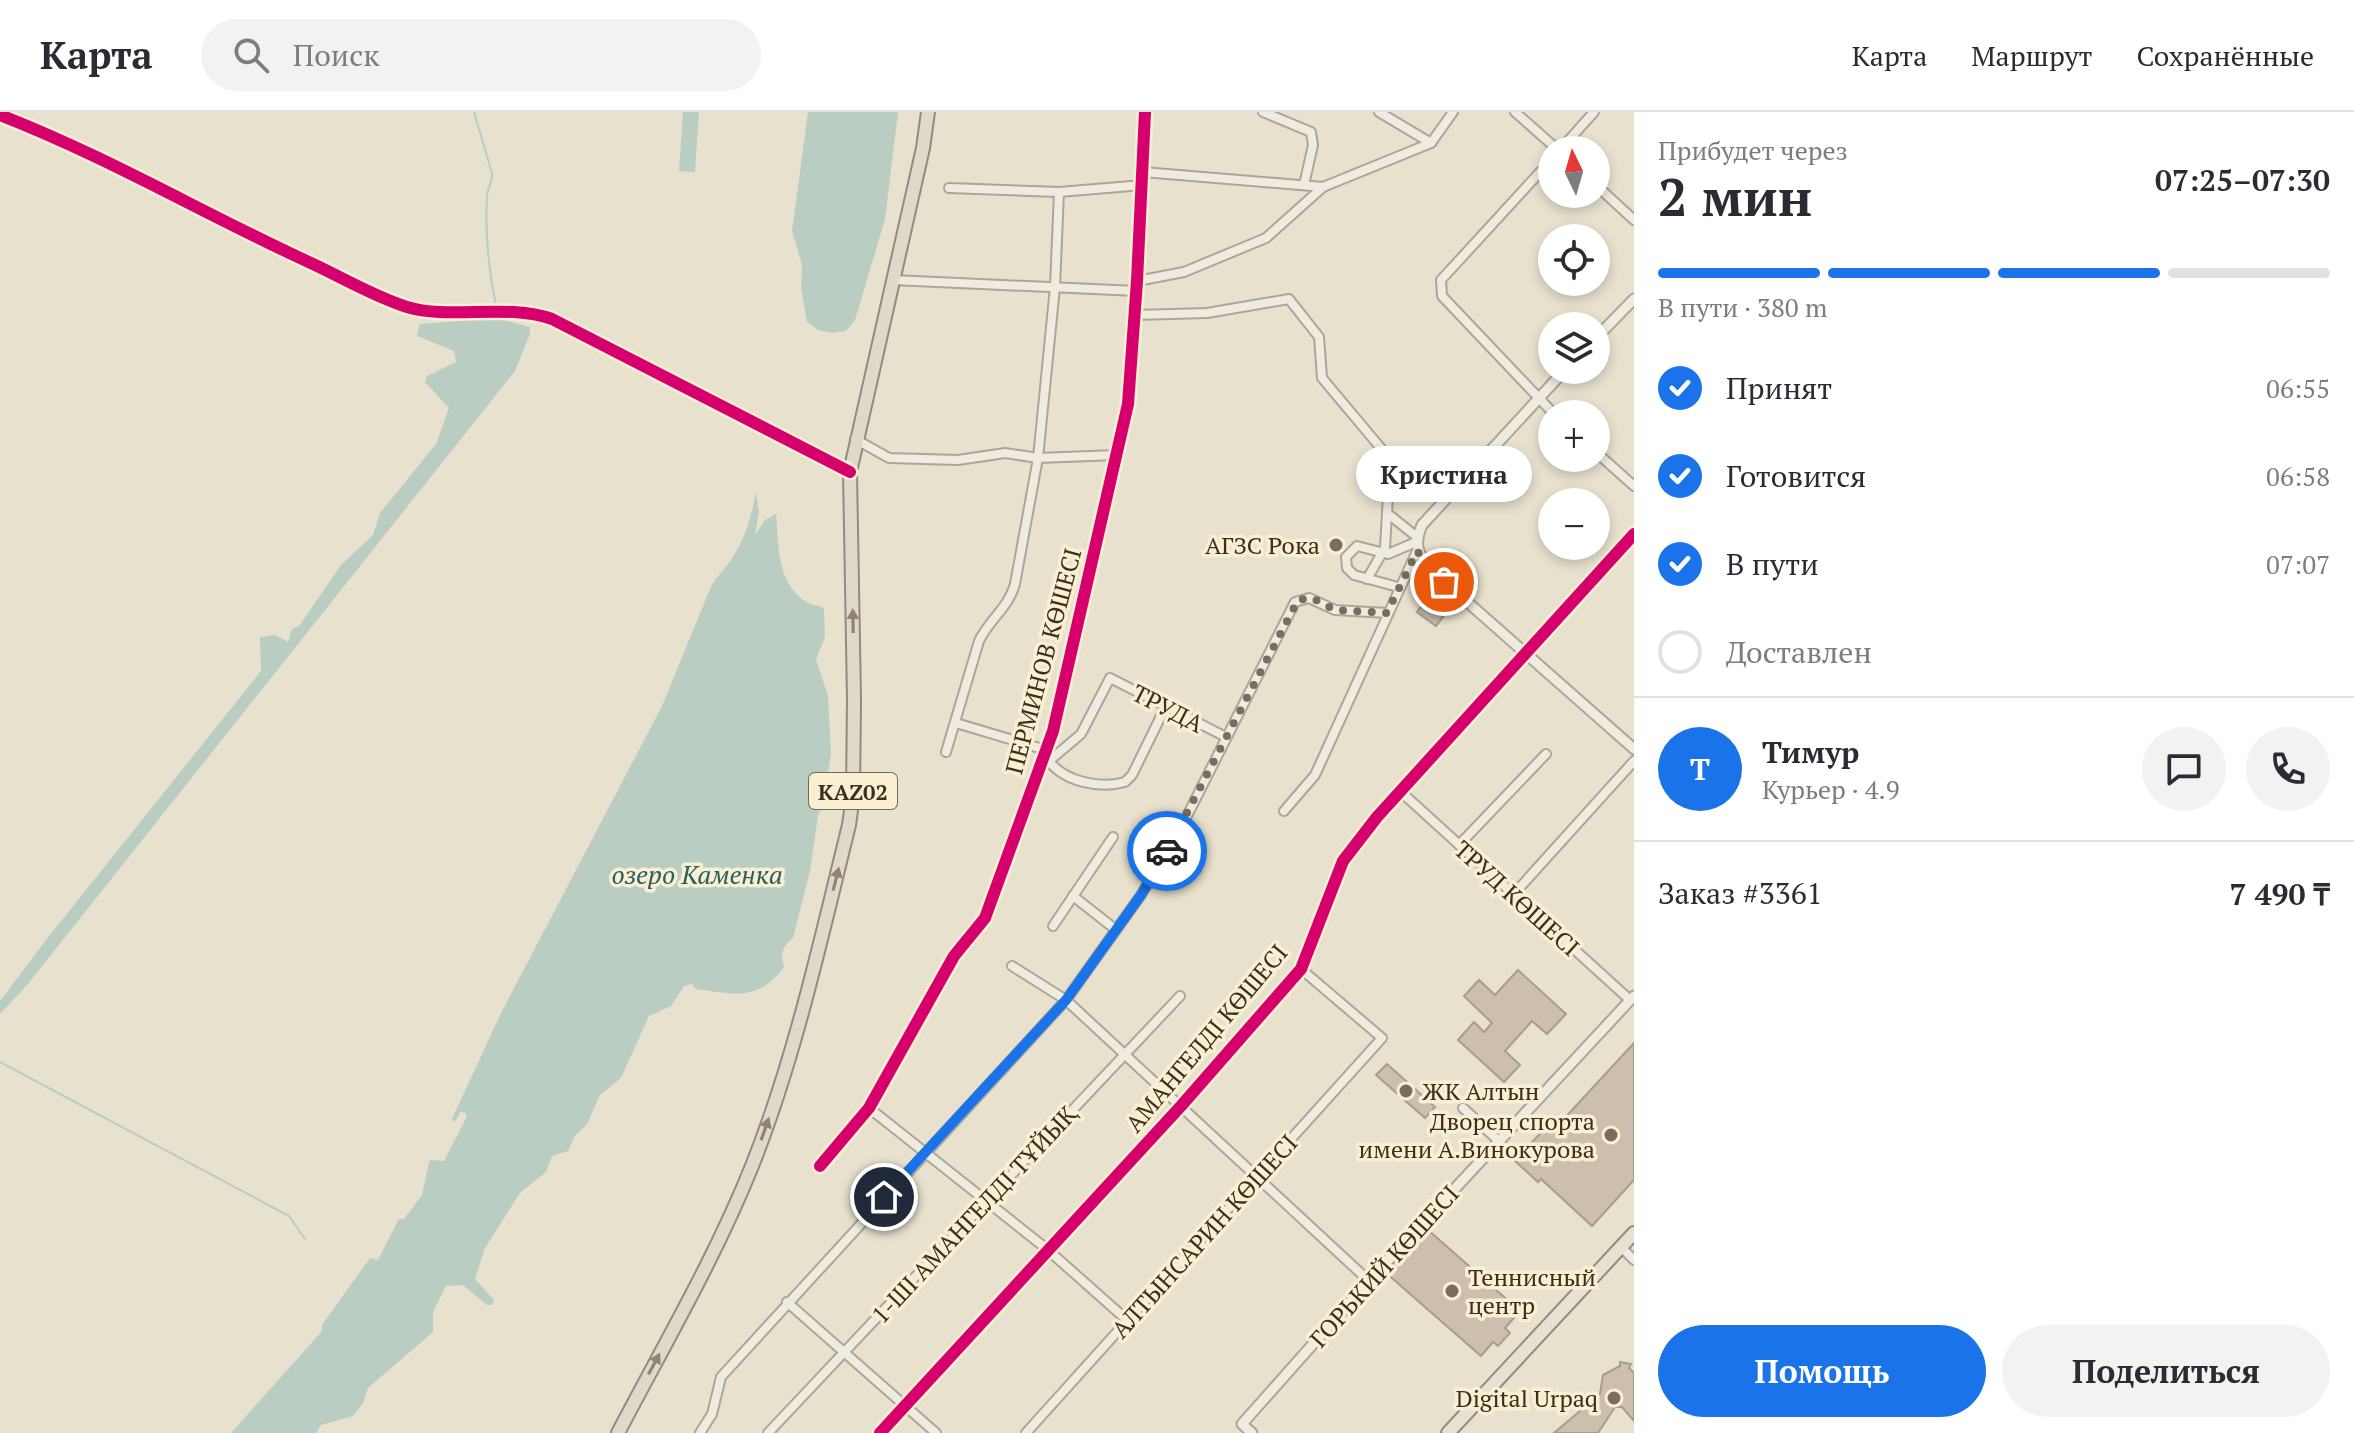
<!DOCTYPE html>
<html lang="ru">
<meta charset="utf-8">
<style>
:root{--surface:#fff;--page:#f2f2f3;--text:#2b2b33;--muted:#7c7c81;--line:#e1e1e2;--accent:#1a73e8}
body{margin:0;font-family:"PT Serif",serif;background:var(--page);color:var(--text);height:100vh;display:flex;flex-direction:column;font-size:30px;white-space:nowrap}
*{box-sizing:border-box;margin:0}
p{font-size:26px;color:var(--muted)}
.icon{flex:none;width:44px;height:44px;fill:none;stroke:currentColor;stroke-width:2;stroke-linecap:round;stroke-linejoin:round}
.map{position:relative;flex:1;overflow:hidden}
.drawer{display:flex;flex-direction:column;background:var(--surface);width:720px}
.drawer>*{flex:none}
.needle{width:52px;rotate:355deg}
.fabs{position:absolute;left:1538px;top:24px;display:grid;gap:16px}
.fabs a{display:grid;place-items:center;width:72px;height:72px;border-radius:50%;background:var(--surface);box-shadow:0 4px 12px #0003;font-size:40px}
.pin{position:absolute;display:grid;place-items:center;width:68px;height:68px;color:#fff;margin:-34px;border:4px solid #fff;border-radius:50%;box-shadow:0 2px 8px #0007}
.courier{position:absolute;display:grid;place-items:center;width:80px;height:80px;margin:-40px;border:6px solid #1a73e8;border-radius:50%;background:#fff;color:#222;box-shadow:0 2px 10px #0007}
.bubble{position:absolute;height:56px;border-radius:28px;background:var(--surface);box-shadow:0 4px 12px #0003;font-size:26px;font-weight:600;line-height:56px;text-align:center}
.head em{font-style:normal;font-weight:600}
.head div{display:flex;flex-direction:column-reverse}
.head{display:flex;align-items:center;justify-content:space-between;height:136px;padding:0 24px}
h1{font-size:52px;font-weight:600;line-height:60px}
.bar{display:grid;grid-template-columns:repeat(4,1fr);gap:12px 8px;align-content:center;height:96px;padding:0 24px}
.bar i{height:10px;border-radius:6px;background:var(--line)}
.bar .current{background:var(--accent)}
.bar p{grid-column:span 4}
.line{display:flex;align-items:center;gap:20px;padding:0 24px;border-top:2px solid var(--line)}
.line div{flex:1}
.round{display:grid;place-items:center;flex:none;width:84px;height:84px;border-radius:42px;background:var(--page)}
ol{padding:0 24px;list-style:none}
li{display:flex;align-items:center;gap:24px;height:88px}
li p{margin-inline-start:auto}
li .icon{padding:8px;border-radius:50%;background:var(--accent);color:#fff;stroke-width:4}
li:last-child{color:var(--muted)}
li i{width:44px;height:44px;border:4px solid var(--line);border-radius:50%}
.action{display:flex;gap:16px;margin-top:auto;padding:16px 24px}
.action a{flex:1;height:92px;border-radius:48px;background:var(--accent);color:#fff;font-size:32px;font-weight:600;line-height:92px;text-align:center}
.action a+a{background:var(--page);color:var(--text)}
header{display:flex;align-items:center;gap:48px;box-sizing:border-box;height:112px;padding:0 40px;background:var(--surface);border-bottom:2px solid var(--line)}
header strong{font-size:38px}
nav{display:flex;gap:44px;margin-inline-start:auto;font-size:28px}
.search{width:560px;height:72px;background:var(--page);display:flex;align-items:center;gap:20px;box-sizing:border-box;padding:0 28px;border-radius:44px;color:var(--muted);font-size:30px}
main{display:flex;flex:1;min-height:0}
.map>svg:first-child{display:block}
</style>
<header>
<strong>Карта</strong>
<div class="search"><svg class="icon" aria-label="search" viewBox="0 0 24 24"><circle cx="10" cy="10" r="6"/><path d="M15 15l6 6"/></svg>Поиск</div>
<nav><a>Карта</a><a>Маршрут</a><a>Сохранённые</a></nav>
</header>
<main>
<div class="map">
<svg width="1634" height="1321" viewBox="0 0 1634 1321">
<rect width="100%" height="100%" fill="#e8e1ce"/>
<g fill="#bacdc2">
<path d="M683,0h16l-4,60 -16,-1z"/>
<path d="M808,0h90l-13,107 -30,101 -9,11 -14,2 -14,-3 -11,-8 -6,-34 1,-23 -10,-34z"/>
<path d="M496,206l34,9v7l-15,37 -488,614 -27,29v-13l46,-61 215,-269 -1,-34 15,-2 13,7 4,-13 7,-3 42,-61 32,-30 7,-22 56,-69 13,-36 -24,-26 2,-6 29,-14 -2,-11 -37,-15 3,-12z"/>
<path d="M756,380l3,20 -4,23 10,-15 11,-6c3,31 0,68 30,88 6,4 13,3 18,6l1,29 -9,22 12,37 3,58 -8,52 -5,9 -8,56 -17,67c-11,9 -13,16 -9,29 -25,35 -51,27 -88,22l-4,-5 -8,2 -13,20 -22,10 -28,62 -21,17 -13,29 -12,12 -7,15 -16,5 -6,16 -26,21 -35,55 -10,31 19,21 -2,5h-5l-24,-20 -17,1 -13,26v20l-65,56 -5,15 -10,13 -32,9 -5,8h-85l91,-102v-6l48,-67 8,2 21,-41h5l18,-24 7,-33 2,-2 13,1 22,-43v-5l-6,-1 -5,10 -3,-3 49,-106 161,-307 48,-117c6,-13 15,-19 22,-31 13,-18 20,-44 24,-66z"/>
</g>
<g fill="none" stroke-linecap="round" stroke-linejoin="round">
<g stroke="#bacdc2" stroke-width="2">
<path d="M474,0l18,61c1,9 -5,14 -5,24 -2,34 2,74 9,108"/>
<path d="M0,950l289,154 16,23"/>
</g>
</g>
<g fill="#ccbfae" stroke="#a99c8d" stroke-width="2">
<path d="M1430,483l19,14 -13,17 -19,-14z"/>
<path d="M1518,858l48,44 -19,20 -15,-13 -27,30 15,14 -16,17 -46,-42 16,-18 10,10 8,-9 -28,-27 15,-16 16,15z"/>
<path d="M1634,931v137l-42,46 -51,-47 -3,3 -23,-21 40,-44 6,5z"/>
<path d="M1387,952l48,43 -10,11 -49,-43z"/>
<path d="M1427,1117l93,82 -15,17 5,5 -12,13 -5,-4 -12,14 -95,-83z"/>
<path d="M1620,1250l11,2 -2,4 5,5v48l-12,-14h-7l-17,26h-44l46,-39 3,-19 17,-9z"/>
</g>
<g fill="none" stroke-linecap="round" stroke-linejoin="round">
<defs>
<g id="minor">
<path d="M1263,0l48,20 2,13 -9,40"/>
<path d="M1379,0l52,31"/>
<path d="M1515,0l43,38"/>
<path d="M0,3c108,42 208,101 313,149 30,14 62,33 94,43 43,13 99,-4 145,12l298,153"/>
<path d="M1560,38l34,-38"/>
<path d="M1552,47l-111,121 1,16 112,118"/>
<path d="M1143,60l180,15 108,-44 22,-31"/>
<path d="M1596,73l38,35"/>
<path d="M949,76l110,4 84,-7"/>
<path d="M893,168l244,11"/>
<path d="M1137,169l47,-9 82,-34 57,-51"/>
<path d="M1135,203l72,-2 82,-14 30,38 3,41 68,81 -3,54 30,24"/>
<path d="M855,327l34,19 69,2 47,-7 33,5 78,-3"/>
<path d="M1596,340l38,34"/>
<path d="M1367,467l18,-31 2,-35"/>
<path d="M1398,475l-44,-12 -7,-7 -1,-11 11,-11 31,8 28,-12"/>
<path d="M956,611l90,27"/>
<path d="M946,640l33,-111c10,-21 30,-34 36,-57l23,-126 17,-171 4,-95"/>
<path d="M1044,647l5,2 32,-27 29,-56 116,59"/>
<path d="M1049,649c16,21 51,28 76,21l7,-7 34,-69"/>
<path d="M1400,679l230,209"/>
<path d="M1284,699l31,-36 102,-224"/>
<path d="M1459,733l87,-91"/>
<path d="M1513,783l121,-134"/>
<path d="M1073,784l42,33"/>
<path d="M1053,814l60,-89"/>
<path d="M1012,854l54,34 303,281"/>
<path d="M869,996l179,142 80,71"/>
<path d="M1463,996l36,33"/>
<path d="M820,1054l49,-58 85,-152 31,-38 68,-187 75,-327 9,-123 8,-169"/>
<path d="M1621,1135l13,13"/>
<path d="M787,1190l149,131"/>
<path d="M700,1321l12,-19 9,-37 345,-377 75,-105 41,-69 113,-224 14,-4 26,12 52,3"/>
<path d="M768,1321l412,-437"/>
<path d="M880,1321l301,-327 120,-137 42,-108 34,-44 257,-283"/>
<path d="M1026,1321l356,-395 -81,-69"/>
</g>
<g id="tertiary">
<path d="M1596,226l38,-39"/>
<path d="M1565,258l-143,155c-8,19 -5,28 8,44l204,180"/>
<path d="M1252,1321l-10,-9 127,-143 265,-285"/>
</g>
<path id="primary" d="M1448,1321l186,-200"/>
<path id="trunk" d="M618,1321c46,-88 97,-175 134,-267 43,-108 69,-228 97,-341l4,-29 1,-97 -4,-227 73,-324 5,-36"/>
</defs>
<use href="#minor" stroke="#ada697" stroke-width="12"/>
<use href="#tertiary" stroke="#ada697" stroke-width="13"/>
<use href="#primary" stroke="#938b7e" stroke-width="16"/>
<use href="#trunk" stroke="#938b7e" stroke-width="16"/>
<use href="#minor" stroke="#efebe1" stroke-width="8"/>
<use href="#tertiary" stroke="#efebe1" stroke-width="9"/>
<use href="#primary" stroke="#e7e1d1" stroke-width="12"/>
<use href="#trunk" stroke="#e1d9c8" stroke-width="12"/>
<defs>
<g id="cycleway">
<path d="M0,3c108,42 208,101 313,149 30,14 62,33 94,43 43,13 99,-4 145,12l298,153"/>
<path d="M820,1054l49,-58 85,-152 31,-38 68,-187 75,-327 9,-123 8,-169"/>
<path d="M880,1321l301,-327 120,-137 42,-108 34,-44 257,-283"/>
</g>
</defs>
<use href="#cycleway" stroke="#f9f0d4" stroke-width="17"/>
<use href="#cycleway" stroke="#d6006c" stroke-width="12"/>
</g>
<defs><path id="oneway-solid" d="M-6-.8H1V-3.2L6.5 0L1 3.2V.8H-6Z" transform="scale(2)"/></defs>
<g fill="#908472">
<use href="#oneway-solid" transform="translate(853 509) rotate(-91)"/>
<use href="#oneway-solid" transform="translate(836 767) rotate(-76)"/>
<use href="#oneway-solid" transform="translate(765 1017) rotate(-71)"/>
<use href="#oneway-solid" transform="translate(654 1252) rotate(-62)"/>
</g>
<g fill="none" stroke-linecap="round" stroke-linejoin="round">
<path stroke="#7a6d5b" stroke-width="8" stroke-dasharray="0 14.4" d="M1167,739l131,-251 14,-2 23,12 52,3 30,-62 27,31"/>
<path stroke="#1a73e8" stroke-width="10" d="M884,1085l182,-197 75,-105 26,-44"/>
</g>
<g fill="#7a6d5b" stroke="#f9f0d4" stroke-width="3">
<circle cx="1336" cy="433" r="8"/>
<circle cx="1406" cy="979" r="8"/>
<circle cx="1611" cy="1023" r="8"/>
<circle cx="1452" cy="1179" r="8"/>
<circle cx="1614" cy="1286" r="8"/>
</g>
<g text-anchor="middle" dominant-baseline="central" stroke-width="7" stroke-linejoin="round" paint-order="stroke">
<rect fill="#f9f0d4" stroke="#766854" stroke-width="2" x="809" y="661" width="88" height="36" rx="6"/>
<g font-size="22" font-weight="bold" fill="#3e2e1d">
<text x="853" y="679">KAZ02</text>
</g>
<g font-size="24" fill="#3e2e1d" stroke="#f9f0d4" text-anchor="end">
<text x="1320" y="433">АГЗС Рока</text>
<text x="1422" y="979" text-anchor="start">ЖК Алтын</text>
<text x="1595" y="1009">Дворец спорта<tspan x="1595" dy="28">имени А.Винокурова</tspan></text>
<text x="1468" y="1165" text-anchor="start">Теннисный<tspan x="1468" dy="28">центр</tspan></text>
<text x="1598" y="1286">Digital Urpaq</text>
</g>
<g font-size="24" fill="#3e2e1d" stroke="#f9f0d4">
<text transform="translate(1043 549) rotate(-75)">ПЕРМИНОВ КӨШЕСІ</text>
<text transform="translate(1168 596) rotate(27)">ТРУДА</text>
<text transform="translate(1517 786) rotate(42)">ТРУД КӨШЕСІ</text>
<text transform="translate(1206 926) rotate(-50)">АМАНГЕЛДІ КӨШЕСІ</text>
<text transform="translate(974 1102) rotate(-47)">1-ШІ АМАНГЕЛДІ ТҰЙЫҚ</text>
<text transform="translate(1204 1124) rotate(-48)">АЛТЫНСАРИН КӨШЕСІ</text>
<text transform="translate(1384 1154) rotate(-48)">ГОРЬКИЙ КӨШЕСІ</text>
</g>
<g font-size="26" font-style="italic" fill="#2b5f5d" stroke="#f9f0d4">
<text x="697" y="762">озеро Каменка</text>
</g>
</g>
</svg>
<div class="fabs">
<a><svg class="needle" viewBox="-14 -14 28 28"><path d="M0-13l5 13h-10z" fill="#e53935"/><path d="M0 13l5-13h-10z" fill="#7c7c81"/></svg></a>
<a><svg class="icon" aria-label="locate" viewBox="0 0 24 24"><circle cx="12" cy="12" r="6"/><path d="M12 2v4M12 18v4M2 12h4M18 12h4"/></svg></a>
<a><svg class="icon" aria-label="layers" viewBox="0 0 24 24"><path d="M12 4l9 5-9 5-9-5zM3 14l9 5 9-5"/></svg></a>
<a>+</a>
<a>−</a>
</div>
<div class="pin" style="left:1444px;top:470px;background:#ea580c"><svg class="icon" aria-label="bag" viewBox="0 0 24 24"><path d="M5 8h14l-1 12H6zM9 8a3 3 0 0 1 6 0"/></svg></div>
<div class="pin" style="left:884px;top:1085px;background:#1f2937"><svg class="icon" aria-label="home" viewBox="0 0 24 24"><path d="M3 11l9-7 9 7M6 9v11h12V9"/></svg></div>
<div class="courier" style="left:1167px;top:739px"><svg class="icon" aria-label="car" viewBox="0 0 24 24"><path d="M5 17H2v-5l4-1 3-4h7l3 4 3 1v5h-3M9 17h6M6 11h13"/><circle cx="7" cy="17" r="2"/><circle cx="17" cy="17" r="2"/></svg></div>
<div class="bubble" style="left:1356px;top:334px;width:176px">Кристина</div>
</div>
<section class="drawer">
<div class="head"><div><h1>2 мин</h1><p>Прибудет через</p></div><em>07:25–07:30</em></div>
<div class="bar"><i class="current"></i><i class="current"></i><i class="current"></i><i></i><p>В пути · 380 m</p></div>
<ol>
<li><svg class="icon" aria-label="check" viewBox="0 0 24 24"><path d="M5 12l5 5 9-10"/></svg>Принят<p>06:55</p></li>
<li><svg class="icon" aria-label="check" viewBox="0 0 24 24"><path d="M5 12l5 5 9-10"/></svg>Готовится<p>06:58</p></li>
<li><svg class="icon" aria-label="check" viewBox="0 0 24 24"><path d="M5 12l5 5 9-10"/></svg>В пути<p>07:07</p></li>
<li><i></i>Доставлен</li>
</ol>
<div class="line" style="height:144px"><b class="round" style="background:var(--accent);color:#fff">Т</b><div><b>Тимур</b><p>Курьер · 4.9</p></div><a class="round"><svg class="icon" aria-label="chat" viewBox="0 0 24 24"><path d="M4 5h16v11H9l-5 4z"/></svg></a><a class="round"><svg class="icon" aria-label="phone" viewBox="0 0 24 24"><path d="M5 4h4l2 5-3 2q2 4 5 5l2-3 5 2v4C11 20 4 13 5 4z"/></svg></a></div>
<div class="line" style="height:104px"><div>Заказ #3361</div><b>7 490 ₸</b></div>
<div class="action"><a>Помощь</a><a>Поделиться</a></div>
</section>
</main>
